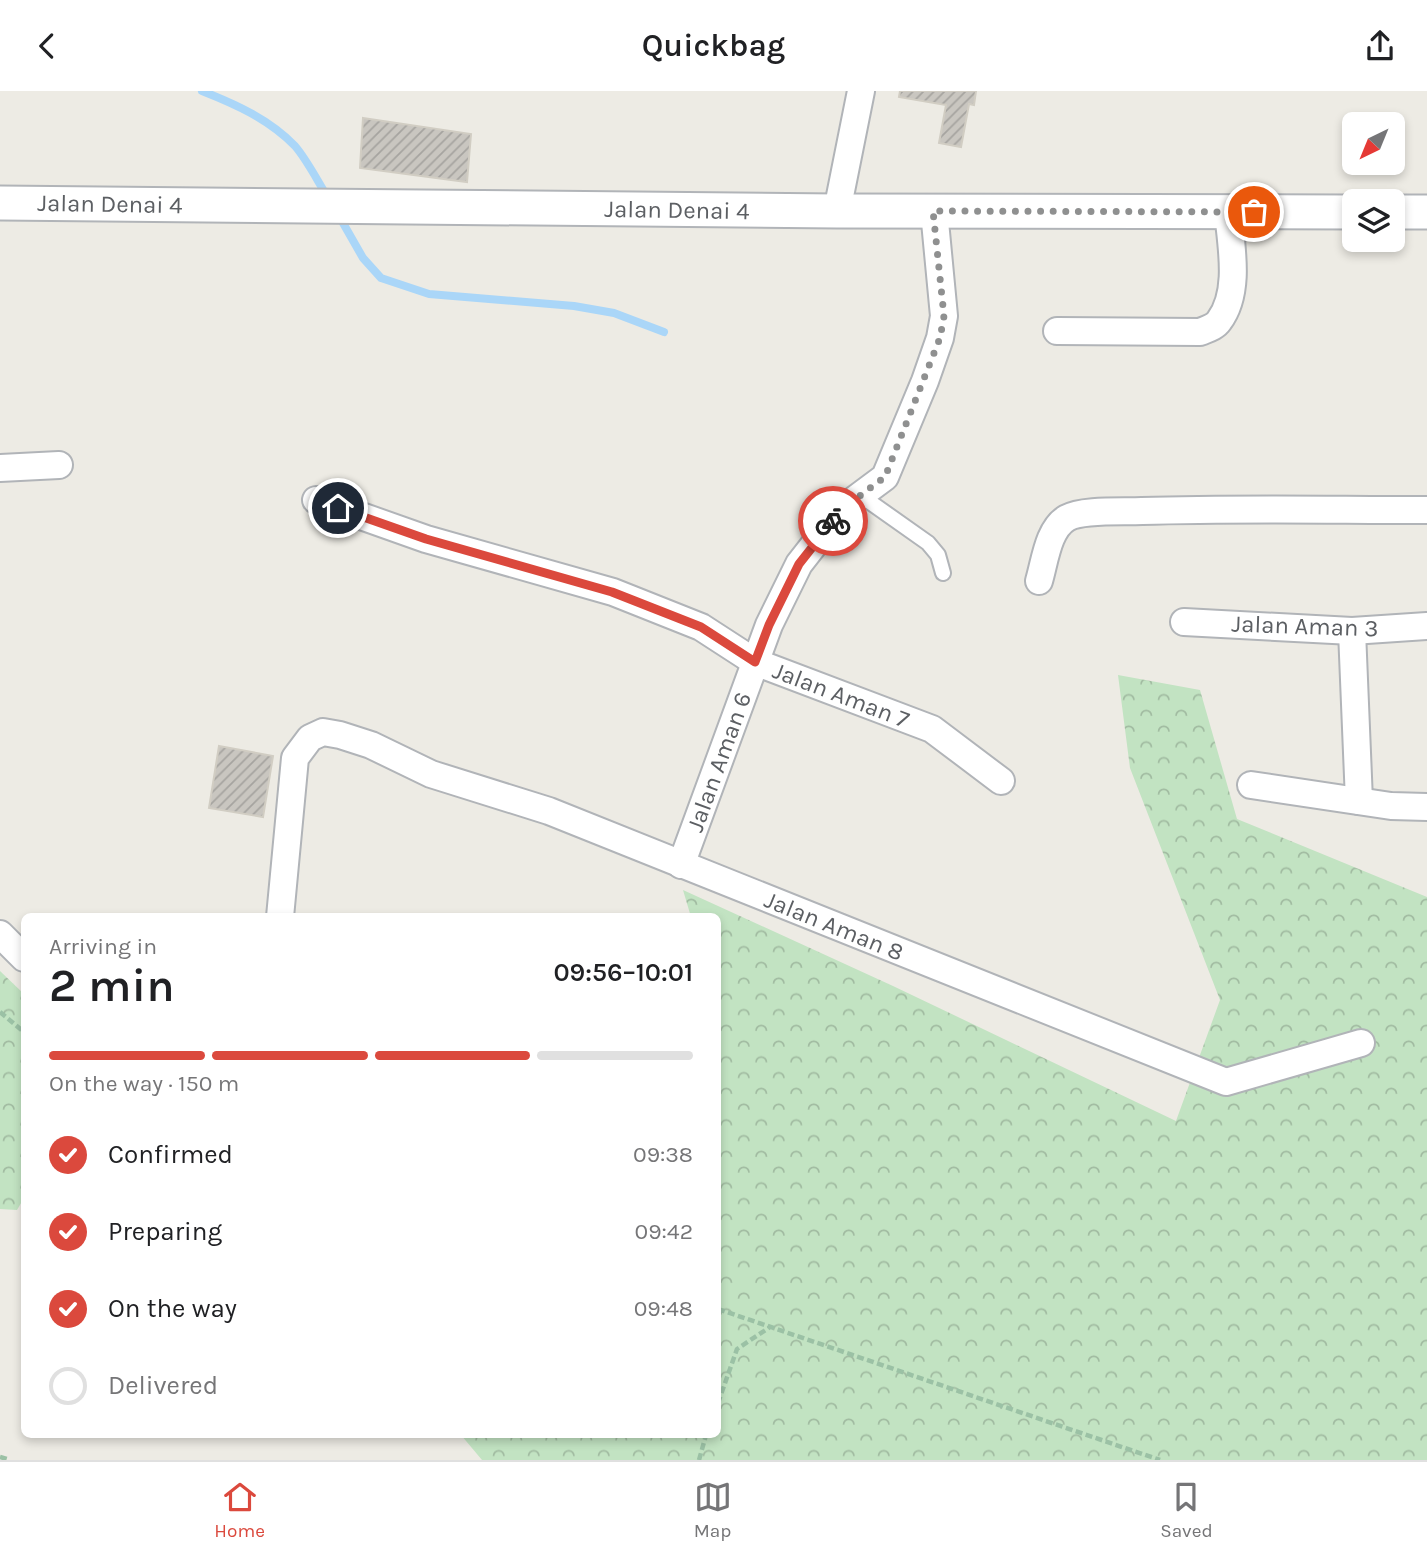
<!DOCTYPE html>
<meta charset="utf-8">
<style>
:root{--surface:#fff;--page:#f6f6f6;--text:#202124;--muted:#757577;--line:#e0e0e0;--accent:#db493d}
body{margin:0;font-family:Karla,sans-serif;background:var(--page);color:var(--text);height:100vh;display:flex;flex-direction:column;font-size:26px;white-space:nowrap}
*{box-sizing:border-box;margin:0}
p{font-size:23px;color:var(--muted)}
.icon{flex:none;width:38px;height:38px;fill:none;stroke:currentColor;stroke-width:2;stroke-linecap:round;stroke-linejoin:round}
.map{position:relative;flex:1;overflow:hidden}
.sheet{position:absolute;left:21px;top:822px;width:700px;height:525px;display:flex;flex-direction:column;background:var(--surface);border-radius:10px;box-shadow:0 4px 10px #0003}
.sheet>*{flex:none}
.needle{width:46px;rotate:223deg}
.fabs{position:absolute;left:1342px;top:21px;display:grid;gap:14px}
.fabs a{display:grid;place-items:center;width:63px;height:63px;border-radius:10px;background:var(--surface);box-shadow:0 4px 10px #0003;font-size:35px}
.pin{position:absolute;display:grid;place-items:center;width:60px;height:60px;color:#fff;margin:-30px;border:4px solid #fff;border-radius:50%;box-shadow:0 2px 7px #0007}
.courier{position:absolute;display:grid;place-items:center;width:70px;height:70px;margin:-35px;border:5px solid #db493d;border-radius:50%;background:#fff;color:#222;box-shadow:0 2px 9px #0007}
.head em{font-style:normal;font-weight:600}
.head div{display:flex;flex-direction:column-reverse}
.head{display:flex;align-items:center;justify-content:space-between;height:119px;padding:0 28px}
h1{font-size:46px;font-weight:600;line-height:52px}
.bar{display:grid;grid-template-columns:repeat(4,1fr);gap:10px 7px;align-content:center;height:84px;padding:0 28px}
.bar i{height:9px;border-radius:5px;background:var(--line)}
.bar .active{background:var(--accent)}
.bar p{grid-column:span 4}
ol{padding:0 28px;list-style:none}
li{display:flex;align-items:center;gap:21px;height:77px}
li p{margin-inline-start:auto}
li .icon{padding:7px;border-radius:50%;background:var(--accent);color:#fff;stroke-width:4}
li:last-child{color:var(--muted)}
li i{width:38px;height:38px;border:4px solid var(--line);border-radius:50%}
header{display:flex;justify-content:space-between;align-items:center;height:91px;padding:0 28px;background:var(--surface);font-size:32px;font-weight:600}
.menu{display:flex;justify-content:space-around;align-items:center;height:98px;border-top:2px solid var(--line);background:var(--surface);font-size:19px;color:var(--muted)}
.menu a{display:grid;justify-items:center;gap:4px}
.menu .active{color:var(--accent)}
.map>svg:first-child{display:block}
</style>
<header><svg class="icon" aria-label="back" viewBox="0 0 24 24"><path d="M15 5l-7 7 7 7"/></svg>Quickbag<svg class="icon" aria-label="share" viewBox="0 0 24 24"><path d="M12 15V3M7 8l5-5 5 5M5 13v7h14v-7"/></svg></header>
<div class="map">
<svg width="1427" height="1369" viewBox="0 0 1427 1369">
<defs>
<pattern id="forest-crowns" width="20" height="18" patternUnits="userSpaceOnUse" patternTransform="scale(1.75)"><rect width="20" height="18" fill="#c2e3c2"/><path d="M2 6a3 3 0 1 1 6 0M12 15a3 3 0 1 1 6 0" fill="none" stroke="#a1bba1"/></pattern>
<pattern id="building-hatch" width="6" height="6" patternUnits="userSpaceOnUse" patternTransform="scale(1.75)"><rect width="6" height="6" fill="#c9c6c0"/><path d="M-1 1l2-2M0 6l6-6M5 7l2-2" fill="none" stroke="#a6a4a0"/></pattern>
</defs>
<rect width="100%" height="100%" fill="#edebe4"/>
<g fill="url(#forest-crowns)">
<path d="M1118,584l82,15 37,129 190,78v563h-945l-21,-25h257v-518h-27l-8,-27 210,96 283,135 44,-121 -90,-232z"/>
<path d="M0,880l24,23v204l-7,12 -17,-1z"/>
</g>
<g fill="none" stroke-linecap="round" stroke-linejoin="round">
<g stroke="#aad6f8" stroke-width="8">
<path d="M202,0c33,13 67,28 93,55 12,14 22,34 32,50"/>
<path d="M339,125l24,42 18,20 48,16 145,12 40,7 50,19"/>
</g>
</g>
<g fill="url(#building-hatch)" stroke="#d1cdc3" stroke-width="2">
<path d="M900,0h76l-2,14 -5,-1 -8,43 -22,-4 7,-38 -47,-8z"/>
<path d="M363,27l108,16 -4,48 -107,-14z"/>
<path d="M219,655l54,10 -10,61 -54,-9z"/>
</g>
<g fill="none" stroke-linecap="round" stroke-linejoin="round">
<defs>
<path id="service" d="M860,404l68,48 10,12 5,18"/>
<g id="minor">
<path d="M837,120l24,-120"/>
<path d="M1057,240l143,1c7,-3 15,-5 19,-11 22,-29 12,-76 9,-109"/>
<path d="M0,377l59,-3"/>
<path d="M316,409l110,39 187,53 88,35 54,35 177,67 69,52"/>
<path d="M1039,490c6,-20 9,-52 28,-63 16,-9 56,-6 75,-7 95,-3 190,-1 285,-1"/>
<path d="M1184,531l168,9 75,-5"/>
<path d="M1352,540l7,170"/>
<path d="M1251,694l140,21 36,1"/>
<path d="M681,774l88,-240 30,-61 43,-55 43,-32 40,-96 15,-43 4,-22 -10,-105"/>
<path d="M280,826l15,-159 15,-20 13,-6 17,3 31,10 60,29 118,37 677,271 135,-39"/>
<path d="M0,843l24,24"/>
</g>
<g id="tertiary">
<path d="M0,112l837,8 517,1"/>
<path d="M1393,121h34"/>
</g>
</defs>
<use href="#service" stroke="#b1b4b8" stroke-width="18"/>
<use href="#minor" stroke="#b1b4b8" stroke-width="30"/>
<use href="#tertiary" stroke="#b1b4b8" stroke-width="37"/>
<g stroke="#9bc1a5" stroke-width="4.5" stroke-dasharray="7 3.5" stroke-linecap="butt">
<path d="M0,921l24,20"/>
<path d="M718,1218l442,151"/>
<path d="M718,1312l19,-54 33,-22"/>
<path d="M0,1366l10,3"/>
<path d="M699,1369l7,-25"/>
</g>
<use href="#service" stroke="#fff" stroke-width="14"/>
<use href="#minor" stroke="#fff" stroke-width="26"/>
<use href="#tertiary" stroke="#fff" stroke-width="33"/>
</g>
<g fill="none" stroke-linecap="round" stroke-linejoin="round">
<path stroke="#8f9090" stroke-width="7" stroke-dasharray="0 12.6" d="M833,430l9,-12 43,-32 55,-139 4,-22 -11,-105 321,1"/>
<path stroke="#db493d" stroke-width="9" d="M338,417l88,31 186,53 89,35 54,35 14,-37 30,-61 34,-43"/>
</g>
<g text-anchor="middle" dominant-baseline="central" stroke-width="5" stroke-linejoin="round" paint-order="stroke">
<g font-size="24" fill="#5c5f63" stroke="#fff">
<text transform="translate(110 113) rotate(1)">Jalan Denai 4</text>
<text transform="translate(677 119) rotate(1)">Jalan Denai 4</text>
<text transform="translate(1305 535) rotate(2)">Jalan Aman 3</text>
<text transform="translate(841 604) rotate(21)">Jalan Aman 7</text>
<text transform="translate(719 671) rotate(-70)">Jalan Aman 6</text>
<text transform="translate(834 835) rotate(22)">Jalan Aman 8</text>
</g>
</g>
</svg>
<div class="fabs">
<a><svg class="needle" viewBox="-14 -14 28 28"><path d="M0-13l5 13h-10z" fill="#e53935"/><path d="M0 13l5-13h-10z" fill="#757577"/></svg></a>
<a><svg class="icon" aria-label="layers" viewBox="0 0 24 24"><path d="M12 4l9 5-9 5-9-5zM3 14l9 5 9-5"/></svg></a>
</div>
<div class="pin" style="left:1254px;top:121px;background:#ea580c"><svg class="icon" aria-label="bag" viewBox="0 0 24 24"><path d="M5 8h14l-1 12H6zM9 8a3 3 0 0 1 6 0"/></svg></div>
<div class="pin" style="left:338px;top:417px;background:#1f2937"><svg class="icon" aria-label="home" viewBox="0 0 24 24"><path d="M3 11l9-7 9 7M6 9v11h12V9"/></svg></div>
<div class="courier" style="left:833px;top:430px"><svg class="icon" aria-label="bike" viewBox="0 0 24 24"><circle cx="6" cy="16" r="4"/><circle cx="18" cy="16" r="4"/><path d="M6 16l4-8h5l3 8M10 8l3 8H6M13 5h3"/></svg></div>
<section class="sheet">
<div class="head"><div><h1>2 min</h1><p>Arriving in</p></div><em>09:56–10:01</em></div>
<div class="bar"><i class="active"></i><i class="active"></i><i class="active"></i><i></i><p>On the way · 150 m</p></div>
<ol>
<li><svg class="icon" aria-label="check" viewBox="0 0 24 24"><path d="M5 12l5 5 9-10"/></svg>Confirmed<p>09:38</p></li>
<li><svg class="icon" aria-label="check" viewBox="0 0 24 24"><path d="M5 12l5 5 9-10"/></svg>Preparing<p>09:42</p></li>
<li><svg class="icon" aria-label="check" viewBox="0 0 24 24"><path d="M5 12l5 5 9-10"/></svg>On the way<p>09:48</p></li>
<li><i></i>Delivered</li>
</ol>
</section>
</div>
<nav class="menu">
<a class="active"><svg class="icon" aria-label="home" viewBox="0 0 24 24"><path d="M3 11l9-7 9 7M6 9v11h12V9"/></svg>Home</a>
<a><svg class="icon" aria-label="map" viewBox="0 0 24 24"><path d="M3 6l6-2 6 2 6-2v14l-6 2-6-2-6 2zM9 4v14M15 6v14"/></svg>Map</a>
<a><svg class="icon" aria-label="saved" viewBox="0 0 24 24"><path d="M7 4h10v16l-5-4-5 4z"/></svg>Saved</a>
</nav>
